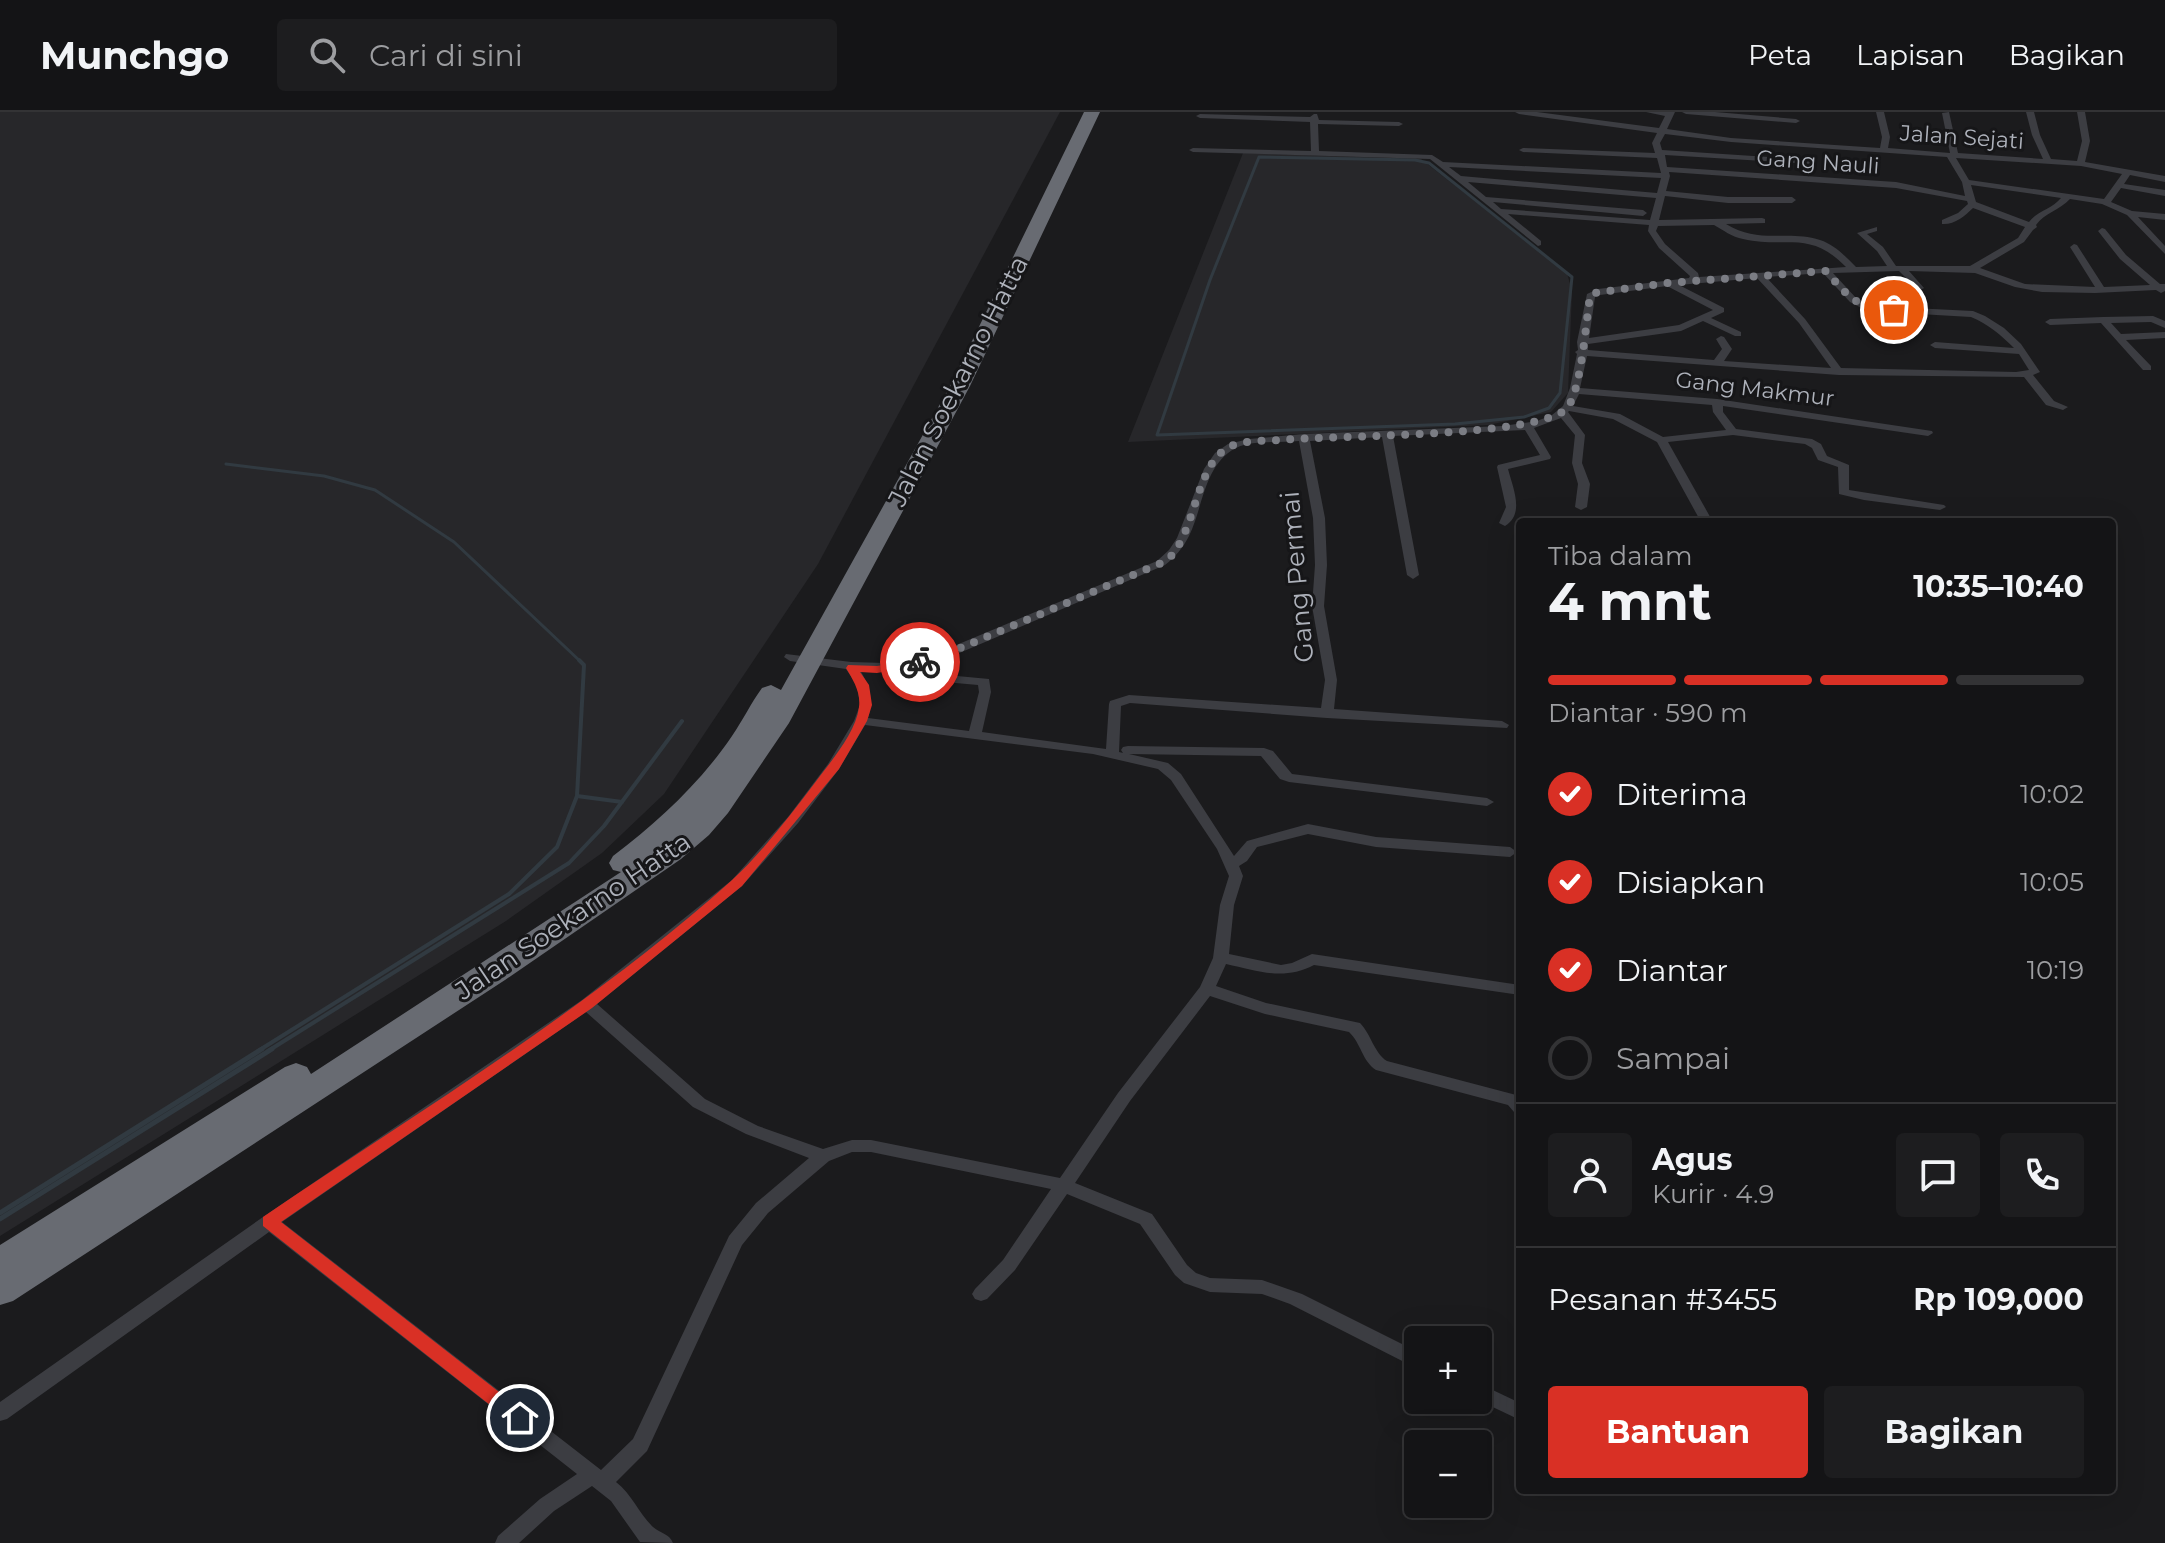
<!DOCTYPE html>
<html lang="id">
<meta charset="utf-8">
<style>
:root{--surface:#141416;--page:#1d1d1f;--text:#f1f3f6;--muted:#9d9ea1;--line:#333335;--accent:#d93025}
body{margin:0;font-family:Montserrat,sans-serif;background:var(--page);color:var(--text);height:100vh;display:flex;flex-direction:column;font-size:30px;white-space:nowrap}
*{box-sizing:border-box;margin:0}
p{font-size:26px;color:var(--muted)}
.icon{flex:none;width:44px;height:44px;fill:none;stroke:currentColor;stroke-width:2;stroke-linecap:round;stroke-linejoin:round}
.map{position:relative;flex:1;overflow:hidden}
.panel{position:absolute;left:1516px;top:406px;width:600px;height:976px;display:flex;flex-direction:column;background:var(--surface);border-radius:8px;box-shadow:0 8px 32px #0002,0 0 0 2px var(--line)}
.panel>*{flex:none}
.controls{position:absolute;left:1404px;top:1214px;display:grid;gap:16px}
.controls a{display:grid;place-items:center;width:88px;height:88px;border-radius:8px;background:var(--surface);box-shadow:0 8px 32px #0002,0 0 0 2px var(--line);font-size:40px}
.pin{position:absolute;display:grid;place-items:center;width:68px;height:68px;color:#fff;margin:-34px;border:4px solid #fff;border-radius:50%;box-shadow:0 2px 8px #0007}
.courier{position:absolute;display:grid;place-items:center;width:80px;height:80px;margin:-40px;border:6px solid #d93025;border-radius:50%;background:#fff;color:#222;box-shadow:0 2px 10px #0007}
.headline em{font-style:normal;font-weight:700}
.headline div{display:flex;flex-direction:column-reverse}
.headline{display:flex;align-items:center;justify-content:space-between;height:136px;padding:0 32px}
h1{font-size:52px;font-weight:700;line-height:60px}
.bar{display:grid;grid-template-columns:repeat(4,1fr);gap:12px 8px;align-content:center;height:96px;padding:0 32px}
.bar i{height:10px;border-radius:6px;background:var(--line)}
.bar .active{background:var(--accent)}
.bar p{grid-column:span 4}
.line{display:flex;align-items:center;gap:20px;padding:0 32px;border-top:2px solid var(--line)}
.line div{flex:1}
.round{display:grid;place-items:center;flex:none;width:84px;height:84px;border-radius:8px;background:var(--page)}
ol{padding:0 32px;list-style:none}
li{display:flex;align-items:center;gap:24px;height:88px}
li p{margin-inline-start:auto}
li .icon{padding:8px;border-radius:50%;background:var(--accent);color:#fff;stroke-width:4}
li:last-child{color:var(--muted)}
li i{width:44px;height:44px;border:4px solid var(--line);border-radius:50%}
.cta{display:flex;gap:16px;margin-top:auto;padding:16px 32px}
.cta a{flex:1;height:92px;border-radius:8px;background:var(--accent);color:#fff;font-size:32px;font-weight:700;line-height:92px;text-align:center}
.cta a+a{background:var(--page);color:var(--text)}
header{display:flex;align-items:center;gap:48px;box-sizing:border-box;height:112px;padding:0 40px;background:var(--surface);border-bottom:2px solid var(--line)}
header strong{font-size:38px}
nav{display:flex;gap:44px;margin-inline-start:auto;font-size:28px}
.search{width:560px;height:72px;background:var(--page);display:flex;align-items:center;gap:20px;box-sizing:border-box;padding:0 28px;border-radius:8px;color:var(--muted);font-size:30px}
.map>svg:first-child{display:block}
</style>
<header>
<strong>Munchgo</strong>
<div class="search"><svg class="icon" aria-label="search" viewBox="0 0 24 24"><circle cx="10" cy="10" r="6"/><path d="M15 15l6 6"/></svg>Cari di sini</div>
<nav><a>Peta</a><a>Lapisan</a><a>Bagikan</a></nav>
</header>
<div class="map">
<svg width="2165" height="1431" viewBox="0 0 2165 1431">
<rect width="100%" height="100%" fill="#1b1b1d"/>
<g fill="#27272a">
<path d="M0,0h1060l-242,452 -154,230 -62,59 -96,68 -506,315z"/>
<path d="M1243,41l178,6 146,114 5,18 -4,102 -17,19 -63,13 -360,17z"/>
</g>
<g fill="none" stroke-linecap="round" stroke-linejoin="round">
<g stroke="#313a41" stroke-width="3">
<path d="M1259,45l156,3 14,3 143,114 -12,116 -11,15 -25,9 -69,7 -298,11 53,-155z"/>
<path d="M226,352l98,12 51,14 79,52 127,120"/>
</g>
<g stroke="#313a41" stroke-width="4">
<path d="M577,684l45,6"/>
<path d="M258,939l251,-157 48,-47 20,-51 7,-131 -5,-5"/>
<path d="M268,939l301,-188 35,-37 78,-105"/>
</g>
<g stroke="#313a41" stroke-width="5">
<path d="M0,1101l262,-164"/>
<path d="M0,1107l272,-170"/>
</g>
<g fill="#3c3d42" fill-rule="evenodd">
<path d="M1515,0h22l122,16 6,-12 -19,-4h29l-8,17 64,9 149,10 2,-11 -6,-25h8l6,25 -2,11 62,5 -8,-40 7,-1 9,41 85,6 -11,-24 -6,-23h8l6,23 11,24 26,2 5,-20 -5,-29h8l5,29 -5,21 80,14v6l-35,-7 -6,9 41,6v6l-44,-8 -10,14 21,9 33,3v6l-27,-3 27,29v8l-38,-39 -25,-11 -32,-5c-10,11 -26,14 -34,26l1,2 -4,3 -9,12 -44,26 45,16 70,3 -25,-40 4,-3 3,1 27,42 46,-2 -30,-26 -22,-28 4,-3 3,1 21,26 34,29h5v7l-4,2 -5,-3 -61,3 -53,-1 -27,-5 -40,-14 -66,-2 15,17 -5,3 -20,-20 -66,2 23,25 16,8 101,5 12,5 19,12 17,16 19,28 -7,3 21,26 14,6 -5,3 -17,-5 -22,-28 -185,-2 -252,-19 -7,32 137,11 215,32 1,2 -5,3 -205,-30v6l13,17 76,10 9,5 6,12 22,9v25l95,15 2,2 -6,3 -76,-10 -25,-6 -1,-27 -20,-7 -6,-12 -7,-4 -72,-9 -65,7 45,80h-12l-44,-80 -44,-23 -44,-8 -1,1 17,23 -3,28 8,21 -3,23 -6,3 -6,-3 3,-23 -6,-21 3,-28 -14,-17 -27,10 17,29 -1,2 -42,10c5,19 17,45 -3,57l-6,-3 7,-16 -9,-40 1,-2 42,-10 -15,-25 -132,6 26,139 -6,4 -6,-4 -25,-138 -72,4 15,77 2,47 -3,41 13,74 -3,29 168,12 7,4 -2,3 -180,-10 -197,-15 -9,3 -2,46 4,1 -2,-3 2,-3 5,-1 136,2 9,3 19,23 195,24 7,4 -7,4 -198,-24 -9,-3 -19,-23 -132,-2 39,9 13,11 53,82 13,-15 61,-17 68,13 134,10 7,5 -7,5 -134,-10 -68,-13 -51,13 -10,14 -8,5 4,10 -9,29 -5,49 52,11 11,-2 20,-9 208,31v10l-206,-30c-31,16 -55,6 -88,-1l-10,22 50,17 94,20c11,11 14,30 27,38l133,35v18l-6,-2 -6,-7 -132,-35c-14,-9 -15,-27 -27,-38l-84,-18 -55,-18 -80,105 -55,82 77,31 35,51 9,8 14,5 52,2 40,14 116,58v17l-128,-65 -28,-10 -52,-2 -26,-9 -9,-8 -35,-51 -73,-30 -52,76 -28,29 -6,2 -6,-2 -3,-5 3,-5 28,-29 48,-71 -180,-37h-19l-23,9 -61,52 -26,32 -95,206 -31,31c16,12 23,32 37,45 8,7 16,6 20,16l-33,-1 -29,-41 -19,-15 -38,25 -35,32h-24l3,-7 42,-37 37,-25 -308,-242 -262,187 -7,2v-19l263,-185 319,-217 150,-120 56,-63 40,-53 26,-43 6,-16 -3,-20 -11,-16 -56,-8 -6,-4 2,-3 65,8 34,1 57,-12 215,-90 12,-11 8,-12 27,-69 11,-16 13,-9 21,-5 55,-5 199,-8 34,-5 15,-6 11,-9 7,-18 7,-34 -2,-2 3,-2 -1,-8 10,-48 11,-5 91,-11 1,-2 -31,-28 -11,-17 1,-6 -141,-11 33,27v4l-3,1 -108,-87 -237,-7 -4,-2 4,-2 118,3 -1,-29 -110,-4 -4,-2 4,-2 110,3 4,-3h3l2,6 80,2 4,2 -4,2 -81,-2 1,27 113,4 11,7 218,11 -4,-15 -134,-6 -4,-2 4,-2 132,5 -3,-10 5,-10 -138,-19zM1665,22l66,8 216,15 15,25 3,14 -69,-14 -229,-15 -2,-12 147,9 4,-2 -4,-2 -150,-10 -2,-7zM1956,46l125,8 41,8 -18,25 -135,-19zM1449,55l212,11 -4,15 -196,-17zM1669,60l227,16 71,13 1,3 -10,9 -16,7v4c12,1 23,-8 31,-16l52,19 -7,11 -48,28h-74l-13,-19 -16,-13 10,-3v-4l-20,6 20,18 10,15 -31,1c-11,-11 -21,-22 -36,-27 -33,-11 -60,5 -94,-16l39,-1v-4l-3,-1 -103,2 6,-24 63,7h64l4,-3 -4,-3h-64l-62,-6 4,-15zM1468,70l188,16 -6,22 -149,-11 -8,-7 150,14 4,-3 -4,-3 -157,-13zM1971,73l90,13c-9,11 -24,13 -32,24l-53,-20zM1714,113c9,5 18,12 29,14 44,10 66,-10 103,28l-147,10 -1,-4 -33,-29 -9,-13 2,-5zM1823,161l27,29 17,9 104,6c17,7 30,18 43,31l-79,-6 -5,3 5,3 84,6 10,16 -13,2 -175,-4 -36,-49 -39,-42zM1757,166l42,45 32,45 -107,-7 8,-12 -8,-12 -3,-1 -5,3 6,10 -8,11 -126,-10v-6l93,-13 22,-10 32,15h6v-4l-30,-14 13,-6v-4l-45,-23zM1667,174l46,24 -34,15 -90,13 6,-41 5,-2zM1579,282l133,11 1,7 13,18 -63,7 -43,-23 -47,-8zM1299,329l14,77 2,47 -3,41 13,74 -4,28 -192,-13 -19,6 -1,3 -3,45 -124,-17 9,-40 -2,-13 -96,-9 -4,1 -2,3 2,3 89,8 1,7 -10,39 -101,-13c6,-19 2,-31 -8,-48l43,-1 47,-12 215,-92c10,-8 18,-17 24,-29 14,-28 15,-72 47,-88 17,-8 44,-5 63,-7zM865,613l228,29 65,15 13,11 46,69 12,27 -9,29 -7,53 -13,29 -82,106 -58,85 -189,-38h-19l-29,9 -65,-23 -53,-27 -108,-95 145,-118 56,-63 41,-54zM586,900l107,95 53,27 63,24 -53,45 -27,33 -96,203 -32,31 -319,-248z"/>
<path d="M1682,0h33l81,7 4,2 -4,2 -110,-9z"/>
<path d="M2103,205l50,-1 12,5v7l-14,-6 -40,1 10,11 44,-2v6l-39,2 25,26v4h-8l-42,-47 -51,2 -5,-3 5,-3z"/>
<path d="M1478,1271l42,20v17l-42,-20z"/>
</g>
<path fill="#686b72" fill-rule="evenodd" d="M1084,0h16l-130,274 -181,337 -61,90 -19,22 -28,24 -176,121 -492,321 -13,4v-60l285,-178 11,-4 11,4 4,7 310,-202 -8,-2 -4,-7 4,-7c45,-34 87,-73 119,-120 11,-16 19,-33 30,-48l9,-3 10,5 169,-304z"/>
</g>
<path fill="#d93025" d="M920,547l4,1v5l-47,8 -17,-1 9,13 3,20 -5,16 -28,48 -97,117 -150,122 -311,214 245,191 3,5 -3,6h-12l-251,-198v-9c158,-107 325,-208 468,-336 31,-28 60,-67 86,-101 15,-20 39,-48 42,-73 2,-15 -6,-27 -13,-39l2,-3 29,1z"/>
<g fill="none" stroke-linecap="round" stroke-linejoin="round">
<path stroke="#7b7d84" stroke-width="8" stroke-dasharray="0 14.4" d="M920,550l26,-8 220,-93c31,-26 28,-98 65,-115 14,-6 33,-5 48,-6 51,-5 261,-2 288,-32 14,-16 19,-86 23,-112l4,-3 73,-10 159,-12c23,27 32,38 68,39"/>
</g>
<g text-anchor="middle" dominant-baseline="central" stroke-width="6" stroke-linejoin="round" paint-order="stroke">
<g font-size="22" fill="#aeb2bb" stroke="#161618">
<text transform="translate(1962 25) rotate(4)">Jalan Sejati</text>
<text transform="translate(1818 50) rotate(4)">Gang Nauli</text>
<text transform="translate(1755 277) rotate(7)">Gang Makmur</text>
</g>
<g font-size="26" fill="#aeb2bb" stroke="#161618">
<text transform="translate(958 269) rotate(-63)">Jalan Soekarno Hatta</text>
<text transform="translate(1297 465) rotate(-95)">Gang Permai</text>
<text transform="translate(573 804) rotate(-34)">Jalan Soekarno Hatta</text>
</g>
</g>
</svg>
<div class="controls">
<a>+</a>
<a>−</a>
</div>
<div class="pin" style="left:1894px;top:198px;background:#ea580c"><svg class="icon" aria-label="bag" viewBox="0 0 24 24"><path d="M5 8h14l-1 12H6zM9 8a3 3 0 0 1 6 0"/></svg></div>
<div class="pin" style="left:520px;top:1306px;background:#1f2937"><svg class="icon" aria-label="home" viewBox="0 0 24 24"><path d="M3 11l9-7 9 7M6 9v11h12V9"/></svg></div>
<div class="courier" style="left:920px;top:550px"><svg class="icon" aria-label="bike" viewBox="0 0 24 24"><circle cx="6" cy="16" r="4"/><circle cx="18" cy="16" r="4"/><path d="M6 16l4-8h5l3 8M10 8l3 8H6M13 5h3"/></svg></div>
<section class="panel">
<div class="headline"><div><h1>4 mnt</h1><p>Tiba dalam</p></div><em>10:35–10:40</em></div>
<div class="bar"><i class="active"></i><i class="active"></i><i class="active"></i><i></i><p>Diantar · 590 m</p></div>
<ol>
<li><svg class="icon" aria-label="check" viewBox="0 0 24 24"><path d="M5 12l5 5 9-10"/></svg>Diterima<p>10:02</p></li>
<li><svg class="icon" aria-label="check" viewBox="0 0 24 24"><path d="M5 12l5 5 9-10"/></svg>Disiapkan<p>10:05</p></li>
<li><svg class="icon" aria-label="check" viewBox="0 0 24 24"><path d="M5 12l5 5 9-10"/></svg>Diantar<p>10:19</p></li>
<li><i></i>Sampai</li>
</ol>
<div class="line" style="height:144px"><a class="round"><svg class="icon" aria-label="person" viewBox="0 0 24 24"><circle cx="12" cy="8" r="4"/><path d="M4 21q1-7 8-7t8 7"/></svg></a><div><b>Agus</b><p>Kurir · 4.9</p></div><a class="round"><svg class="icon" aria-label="chat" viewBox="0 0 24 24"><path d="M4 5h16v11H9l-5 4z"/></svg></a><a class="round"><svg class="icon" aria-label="phone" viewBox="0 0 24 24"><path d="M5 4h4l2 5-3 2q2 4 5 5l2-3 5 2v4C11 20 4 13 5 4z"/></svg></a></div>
<div class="line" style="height:104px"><div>Pesanan #3455</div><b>Rp 109,000</b></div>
<div class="cta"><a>Bantuan</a><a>Bagikan</a></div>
</section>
</div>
